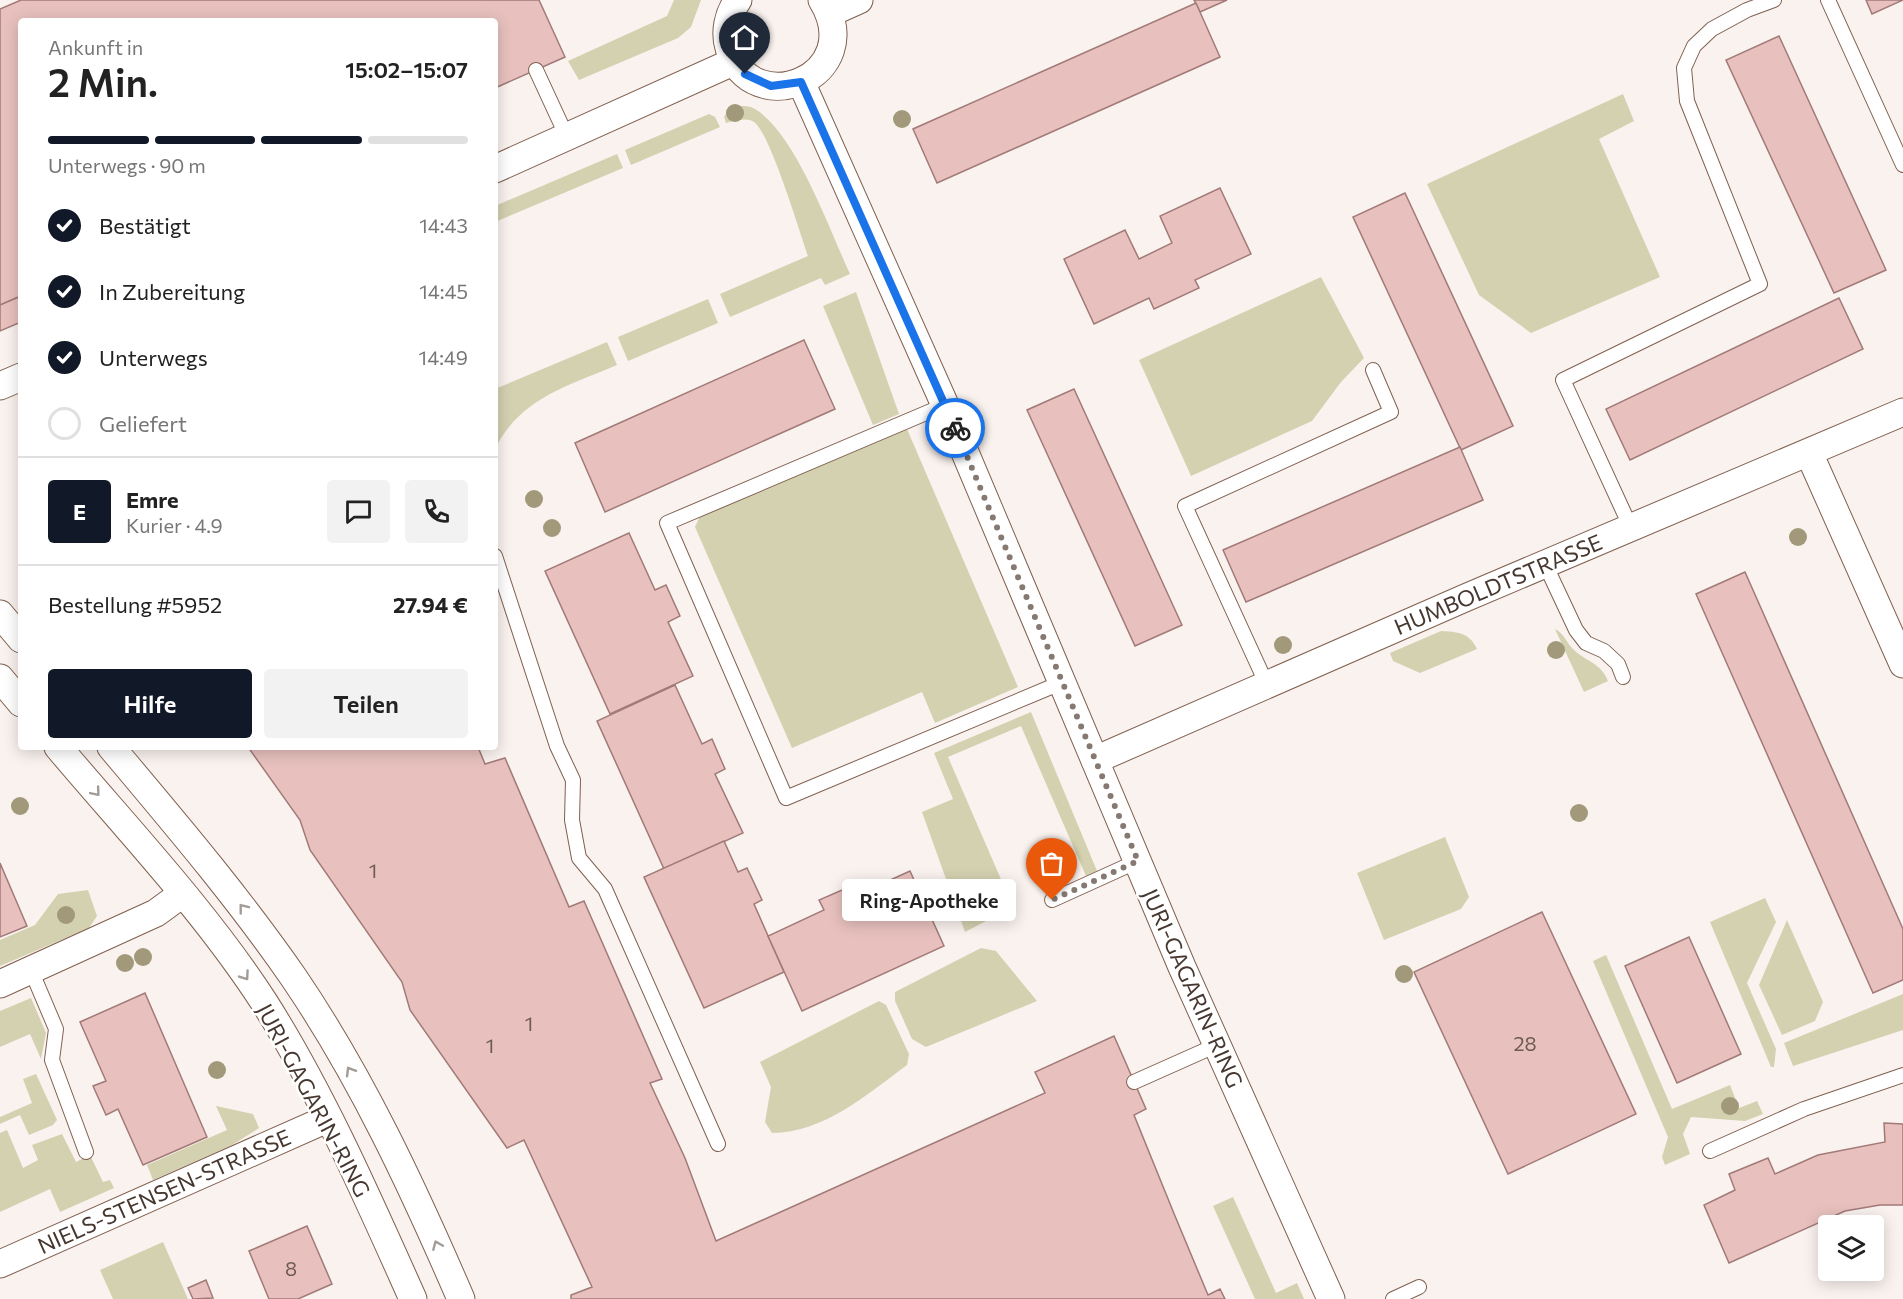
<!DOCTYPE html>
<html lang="de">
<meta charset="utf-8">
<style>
:root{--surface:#fff;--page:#f2f2f2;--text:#222;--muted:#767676;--line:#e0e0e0;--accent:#111827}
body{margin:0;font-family:Commissioner,sans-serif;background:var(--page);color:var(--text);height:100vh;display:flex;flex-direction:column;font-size:22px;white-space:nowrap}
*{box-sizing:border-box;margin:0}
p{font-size:20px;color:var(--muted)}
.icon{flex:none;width:33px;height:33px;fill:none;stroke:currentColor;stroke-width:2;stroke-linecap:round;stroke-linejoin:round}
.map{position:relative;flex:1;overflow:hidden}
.panel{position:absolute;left:18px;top:18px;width:480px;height:732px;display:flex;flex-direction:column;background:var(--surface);border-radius:6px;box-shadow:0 3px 15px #0003}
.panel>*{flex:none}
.fabs{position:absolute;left:1818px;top:1215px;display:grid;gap:12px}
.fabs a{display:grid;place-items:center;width:66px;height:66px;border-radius:6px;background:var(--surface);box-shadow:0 3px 15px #0003;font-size:30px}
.pin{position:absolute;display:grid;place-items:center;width:51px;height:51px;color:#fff;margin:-62px -26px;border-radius:50% 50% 50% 0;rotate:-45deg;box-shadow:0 0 6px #0007}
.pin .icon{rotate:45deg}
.courier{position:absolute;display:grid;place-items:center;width:60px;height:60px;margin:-30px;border:4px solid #1a73e8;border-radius:50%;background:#fff;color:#222;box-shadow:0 2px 8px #0007}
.bubble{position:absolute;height:42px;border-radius:6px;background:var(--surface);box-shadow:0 3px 15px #0003;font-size:20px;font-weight:600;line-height:42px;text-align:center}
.headline em{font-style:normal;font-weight:600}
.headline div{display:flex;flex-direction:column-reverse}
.headline{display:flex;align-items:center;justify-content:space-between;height:102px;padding:0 30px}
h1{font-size:39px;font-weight:600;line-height:45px}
.bar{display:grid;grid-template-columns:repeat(4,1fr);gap:9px 6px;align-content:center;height:72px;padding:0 30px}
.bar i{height:8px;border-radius:4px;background:var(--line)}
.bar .current{background:var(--accent)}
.bar p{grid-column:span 4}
.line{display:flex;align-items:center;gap:15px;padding:0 30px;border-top:2px solid var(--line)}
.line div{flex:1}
.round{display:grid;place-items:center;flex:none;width:63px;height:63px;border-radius:6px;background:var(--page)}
ol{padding:0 30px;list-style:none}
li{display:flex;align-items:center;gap:18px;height:66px}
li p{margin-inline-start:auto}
li .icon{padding:6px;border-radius:50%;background:var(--accent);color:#fff;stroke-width:4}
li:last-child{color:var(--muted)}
li i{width:33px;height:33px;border:3px solid var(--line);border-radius:50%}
.cta{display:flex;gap:12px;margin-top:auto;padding:12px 30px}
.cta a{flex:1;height:69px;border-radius:6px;background:var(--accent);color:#fff;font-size:24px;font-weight:600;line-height:69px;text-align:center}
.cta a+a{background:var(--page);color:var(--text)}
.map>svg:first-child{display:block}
</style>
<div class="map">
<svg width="1903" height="1299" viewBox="0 0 1903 1299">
<rect width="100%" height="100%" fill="#faf2ee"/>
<g fill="#d4d1b1">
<path d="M674,0h27l-10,27 -13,11 -99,42 -11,-19 99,-45z"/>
<path d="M1623,94l11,27 -35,18 61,138 -129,56 -52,-38 -52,-111z"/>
<path d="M730,107c8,-1 17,-2 23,1 41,21 77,123 97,166l-25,11 -4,-7 -91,39 -10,-23 88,-38c-8,-23 -38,-123 -54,-134 -8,-5 -19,-1 -28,1l-2,-6z"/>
<path d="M709,114l6,3 5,10 -89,38 -6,-15z"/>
<path d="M617,154l6,14 -128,54v-16z"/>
<path d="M1321,277l43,81 -23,24 -29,39 -121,55 -52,-116z"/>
<path d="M856,292l43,122 -26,11 -50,-119z"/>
<path d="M708,299l10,24 -90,38 -10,-24z"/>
<path d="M607,342l10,23c-49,21 -97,33 -122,84v-60z"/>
<path d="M907,429l111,258 -83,36 -13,-31 -130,56 -97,-221 5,-11z"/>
<path d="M1555,629c10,5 11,14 19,21 13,12 27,13 34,31l-24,11z"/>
<path d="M1441,631c16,1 28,1 36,18l-57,24 -27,-12 -3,-8z"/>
<path d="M1031,712l66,159 -11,5 -65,-150 -73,31 65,150 -48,25 -43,-120 31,-13 -19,-46z"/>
<path d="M1445,837l24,60 -8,12 -77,31 -27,-67z"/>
<path d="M88,890l9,26 -8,12 -89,38v-26l35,-15 23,-31z"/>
<path d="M1765,898l11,24 -29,61 29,66 -2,18h-3l-61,-145z"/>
<path d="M1787,920l36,82 -8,19 -33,14 -23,-50z"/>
<path d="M981,948l15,3 41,50 -111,46 -14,-8 -17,-38v-9z"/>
<path d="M1606,955l66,154 58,-24 9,23 18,-7 6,13 -18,7 -54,-4 -8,17 7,20 -25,11 -3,-8 6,-20 -75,-176z"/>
<path d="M1903,994v36l-110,36 -9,-23z"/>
<path d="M31,998l15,35 -5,26 -11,-25 -30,13v-36z"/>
<path d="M879,1001l7,4 23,49 -2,11c-39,29 -84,68 -135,68l-7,-11 6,-35 -11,-25z"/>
<path d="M36,1074l21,46 -4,5 -24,10 -9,-20 -20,9v-7l32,-14 -9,-24z"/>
<path d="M216,1106l37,8 6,14 -27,17 -79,35 -6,-15 80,-35z"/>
<path d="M7,1130l16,38 15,-8 -6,-15 30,-11 14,28 14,-7 13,27 7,-2 4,8 -54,24 -10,-23 -50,23v-79z"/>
<path d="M1233,1197l43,96 21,-10 7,16h-49l-42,-93z"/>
<path d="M163,1242l25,57h-75l-13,-29z"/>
</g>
<g fill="#e8c1be" stroke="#a17a78" stroke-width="1.5">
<path d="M21,0h518l26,57 -70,31v-67h-474v275l-21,9v-296z"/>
<path d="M1194,0h33l-27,12z"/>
<path d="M1866,0h37l-31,14z"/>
<path d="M1196,3l24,54 -283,126 -24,-54z"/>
<path d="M1779,36l107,234 -52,23 -108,-233z"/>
<path d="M1220,188l31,66 -56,26 4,8 -45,21 -5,-11 -55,26 -30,-65 61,-29 14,29 33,-16 -12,-27z"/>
<path d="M1405,193l108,233 -52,24 -108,-233z"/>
<path d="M21,296v26l-21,9v-26z"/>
<path d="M1839,298l24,51 -233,111 -24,-51z"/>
<path d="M804,340l31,69 -230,103 -30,-69z"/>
<path d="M1074,389l108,236 -47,21 -108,-236z"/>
<path d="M1460,447l23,53 -237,102 -23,-52z"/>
<path d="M629,533l26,57 11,-5 14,31 -12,6 25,54 -83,38 -65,-143z"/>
<path d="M1745,572l158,357v51l-30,13 -177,-399z"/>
<path d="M675,685l27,59 10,-5 13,30 -10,5 28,59 -79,36 -67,-148z"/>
<path d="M248,747h230l7,17 20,-6 64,149 15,-6 78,178 -12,4 35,75 31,83 329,-148 -10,-21 79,-36 32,73 -12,6 41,101 33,79 12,-6 5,10h-654v-4l21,-8 -68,-147 -17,8 -97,-138 -8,-28 -92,-132 -10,-30z"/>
<path d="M724,841l14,31 9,-4 15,32 -8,4 30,68 -80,36 -60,-131z"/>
<path d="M0,863l27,63 -27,11z"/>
<path d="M910,871l34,75 -142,65 -34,-75 56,-26 -5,-10 30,-13 4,10z"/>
<path d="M1542,912l94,202 -128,60 -94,-202z"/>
<path d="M1689,937l52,117 -64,29 -52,-117z"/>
<path d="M145,993l62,144 -64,28 -25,-56 -12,6 -13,-29 13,-5 -26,-59z"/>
<path d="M1884,1123l19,1v81h-23l-35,6 -116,52 -25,-58 31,-15 -6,-16 39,-16 7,16 43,-19 67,-13z"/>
<path d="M307,1226l25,58 -34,15h-29l-20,-48z"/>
<path d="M206,1280l7,18 -20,1 -5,-11z"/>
</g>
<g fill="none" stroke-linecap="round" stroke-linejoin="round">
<defs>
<g id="service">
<path d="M1828,0l75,165"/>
<path d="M536,70l31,67"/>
<path d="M945,405l-278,118 119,275 277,-116"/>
<path d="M1631,528l-68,-148 197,-96 -73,-183 -3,-33 10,-22 18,-17 35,-19 27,-10"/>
<path d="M495,556l62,190 16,34 -1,40 7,38 26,31 113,255"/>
<path d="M1545,564l31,66 10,13 18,8 14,13 5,13"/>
<path d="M1267,685l-82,-179 206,-94 -18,-42"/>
<path d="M1052,900l86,-39"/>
<path d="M31,970l25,59 -4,31 34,92"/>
<path d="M1134,1082l83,-37"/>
<path d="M1710,1151l94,-42 99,-34"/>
<path d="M1393,1299l26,-12"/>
</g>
<g id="minor">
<path d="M738,0c-10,14 -14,32 -9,48 22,75 140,29 93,-48"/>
<path d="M830,13l29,-13"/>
<path d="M801,82l144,323 237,562 149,332"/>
<path d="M495,169l240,-108"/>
<path d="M0,386l21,-9"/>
<path d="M1809,453l94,211"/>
<path d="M0,614l21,25"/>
<path d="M0,678l21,25"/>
<path d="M58,747c70,83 147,164 206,255 58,91 105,199 149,297"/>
<path d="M111,747c63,75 127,150 183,231 68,100 119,210 167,321"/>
<path d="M1095,760l370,-162 438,-186"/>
<path d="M0,984l156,-71 26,-19"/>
<path d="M0,1264l327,-145"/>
</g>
</defs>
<use href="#service" stroke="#80604f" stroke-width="16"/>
<use href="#minor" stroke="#80604f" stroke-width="29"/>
<use href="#service" stroke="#fff" stroke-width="14"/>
<use href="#minor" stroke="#fff" stroke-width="27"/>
</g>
<g fill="#a19979">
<circle cx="735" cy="113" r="9"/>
<circle cx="902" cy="119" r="9"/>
<circle cx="534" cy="499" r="9"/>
<circle cx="552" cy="528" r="9"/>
<circle cx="1798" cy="537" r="9"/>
<circle cx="1283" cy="645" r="9"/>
<circle cx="1556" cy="650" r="9"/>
<circle cx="20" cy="806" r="9"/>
<circle cx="1579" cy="813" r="9"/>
<circle cx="66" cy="915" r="9"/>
<circle cx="143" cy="957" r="9"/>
<circle cx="125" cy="963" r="9"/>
<circle cx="1404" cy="974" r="9"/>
<circle cx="217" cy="1070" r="9"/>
<circle cx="1730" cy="1106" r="9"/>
</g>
<defs><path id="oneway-chevron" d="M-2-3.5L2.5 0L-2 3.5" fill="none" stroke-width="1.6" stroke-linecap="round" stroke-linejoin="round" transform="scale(1.5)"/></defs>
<g stroke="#a29c98">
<use href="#oneway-chevron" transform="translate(96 792) rotate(50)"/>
<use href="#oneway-chevron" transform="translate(243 908) rotate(-128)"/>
<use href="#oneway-chevron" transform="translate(245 976) rotate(55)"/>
<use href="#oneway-chevron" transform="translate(350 1071) rotate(-121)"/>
<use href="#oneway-chevron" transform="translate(437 1245) rotate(-113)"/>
</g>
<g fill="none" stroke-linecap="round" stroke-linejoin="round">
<path stroke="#857972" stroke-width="6" stroke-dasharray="0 10.8" d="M955,428l183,433 -86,39"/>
<path stroke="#1a73e8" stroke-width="8" d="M745,74l26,12 30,-4 154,346"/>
</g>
<g text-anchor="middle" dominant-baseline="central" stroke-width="5" stroke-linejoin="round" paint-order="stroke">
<g font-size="20" fill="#6e5a54">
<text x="373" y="870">1</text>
<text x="529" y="1023">1</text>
<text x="1525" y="1043">28</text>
<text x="490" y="1045">1</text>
<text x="291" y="1268">8</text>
</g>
<g font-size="22" fill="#463830" stroke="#fff">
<text transform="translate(1498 584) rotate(-23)">HUMBOLDTSTRASSE</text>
<text transform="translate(1193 988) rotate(66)">JURI-GAGARIN-RING</text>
<text transform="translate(314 1100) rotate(62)">JURI-GAGARIN-RING</text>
<text transform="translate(164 1191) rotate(-24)">NIELS-STENSEN-STRASSE</text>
</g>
</g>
</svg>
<div class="fabs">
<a><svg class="icon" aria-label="layers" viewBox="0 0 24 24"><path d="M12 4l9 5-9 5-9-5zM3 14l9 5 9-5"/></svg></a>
</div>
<div class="pin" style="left:1052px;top:900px;background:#ea580c"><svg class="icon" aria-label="bag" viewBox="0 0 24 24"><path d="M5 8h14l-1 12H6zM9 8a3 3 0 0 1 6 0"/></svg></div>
<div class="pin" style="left:745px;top:74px;background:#1f2937"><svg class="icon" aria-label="home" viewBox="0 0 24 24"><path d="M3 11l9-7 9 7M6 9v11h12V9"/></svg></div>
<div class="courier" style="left:955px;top:428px"><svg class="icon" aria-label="bike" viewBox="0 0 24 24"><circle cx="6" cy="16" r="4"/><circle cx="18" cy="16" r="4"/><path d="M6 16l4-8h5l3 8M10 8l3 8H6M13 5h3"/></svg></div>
<div class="bubble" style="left:842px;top:879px;width:174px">Ring-Apotheke</div>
<section class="panel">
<div class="headline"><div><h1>2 Min.</h1><p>Ankunft in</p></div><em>15:02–15:07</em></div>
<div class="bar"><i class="current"></i><i class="current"></i><i class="current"></i><i></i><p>Unterwegs · 90 m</p></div>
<ol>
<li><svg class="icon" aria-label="check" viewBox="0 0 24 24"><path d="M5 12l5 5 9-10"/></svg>Bestätigt<p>14:43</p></li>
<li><svg class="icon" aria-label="check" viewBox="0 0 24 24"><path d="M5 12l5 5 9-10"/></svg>In Zubereitung<p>14:45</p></li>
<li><svg class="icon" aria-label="check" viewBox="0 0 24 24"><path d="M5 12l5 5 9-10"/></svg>Unterwegs<p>14:49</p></li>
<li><i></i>Geliefert</li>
</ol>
<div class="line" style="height:108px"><b class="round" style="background:var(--accent);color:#fff">E</b><div><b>Emre</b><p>Kurier · 4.9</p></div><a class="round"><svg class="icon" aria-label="chat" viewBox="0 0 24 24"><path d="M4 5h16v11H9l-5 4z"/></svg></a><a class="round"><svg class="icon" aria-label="phone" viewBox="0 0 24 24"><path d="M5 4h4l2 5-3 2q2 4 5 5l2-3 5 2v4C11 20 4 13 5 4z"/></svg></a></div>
<div class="line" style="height:78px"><div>Bestellung #5952</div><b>27.94 €</b></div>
<div class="cta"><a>Hilfe</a><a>Teilen</a></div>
</section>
</div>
